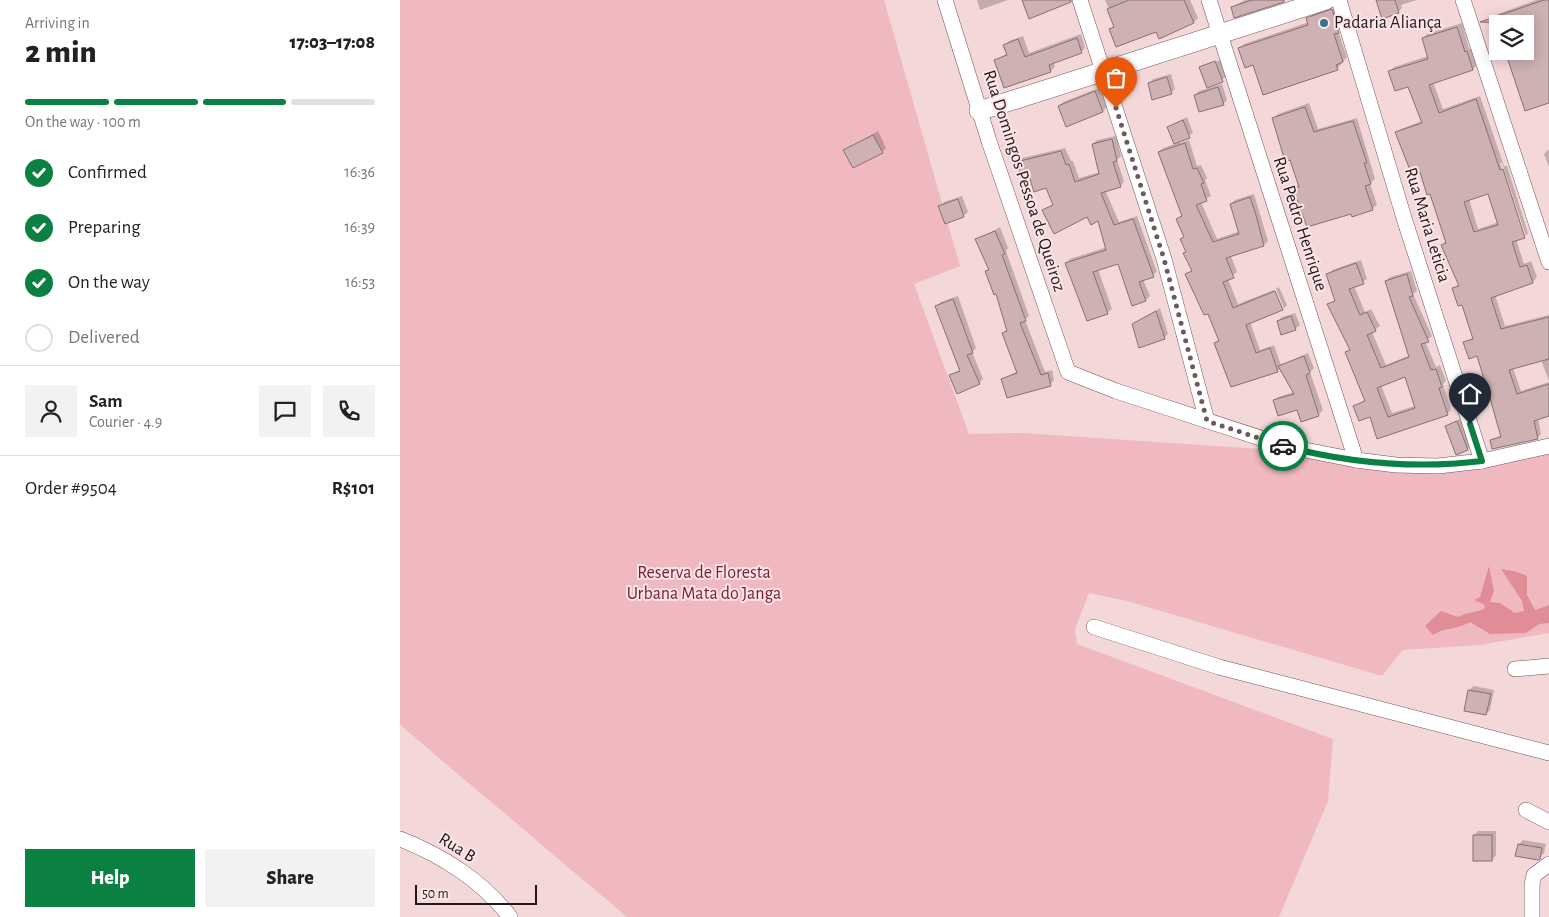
<!DOCTYPE html>
<meta charset="utf-8">
<style>
:root{--surface:#fff;--page:#f2f2f2;--text:#222;--muted:#767676;--line:#e0e0e0;--accent:#0b8043}
body{margin:0;font-family:"Alegreya Sans",sans-serif;background:var(--page);color:var(--text);height:100vh;display:flex;flex-direction:column;font-size:19px;white-space:nowrap}
*{box-sizing:border-box;margin:0}
p{font-size:16px;color:var(--muted)}
.icon{flex:none;width:28px;height:28px;fill:none;stroke:currentColor;stroke-width:2;stroke-linecap:round;stroke-linejoin:round}
.map{position:relative;flex:1;overflow:hidden}
.side{display:flex;flex-direction:column;background:var(--surface);width:400px}
.side>*{flex:none}
.fabs{position:absolute;left:1089px;top:15px;display:grid;gap:10px}
.fabs a{display:grid;place-items:center;width:45px;height:45px;border-radius:0px;background:var(--surface);box-shadow:0 2px 12px #0003;font-size:25px}
.scale{position:absolute;left:15px;bottom:12px;width:122px;box-sizing:border-box;padding-left:5px;border:2px solid #221819;border-top:0;font-size:14px;line-height:18px;white-space:nowrap;color:#221819;-webkit-text-stroke:4px #fde5e7;paint-order:stroke}
.pin{position:absolute;display:grid;place-items:center;width:42px;height:42px;color:#fff;margin:-51px -21px;border-radius:50% 50% 50% 0;rotate:-45deg;box-shadow:0 0 5px #0007}
.pin .icon{rotate:45deg}
.courier{position:absolute;display:grid;place-items:center;width:50px;height:50px;margin:-25px;border:4px solid #0b8043;border-radius:50%;background:#fff;color:#222;box-shadow:0 1px 6px #0007}
.headline em{font-style:normal;font-weight:800}
.headline div{display:flex;flex-direction:column-reverse}
.headline{display:flex;align-items:center;justify-content:space-between;height:85px;padding:0 25px}
h1{font-size:32px;font-weight:800;line-height:38px}
.bar{display:grid;grid-template-columns:repeat(4,1fr);gap:8px 5px;align-content:center;height:60px;padding:0 25px}
.bar i{height:6px;border-radius:4px;background:var(--line)}
.bar .current{background:var(--accent)}
.bar p{grid-column:span 4}
.line{display:flex;align-items:center;gap:12px;padding:0 25px;border-top:1px solid var(--line)}
.line div{flex:1}
.round{display:grid;place-items:center;flex:none;width:52px;height:52px;border-radius:0px;background:var(--page)}
ol{padding:0 25px;list-style:none}
li{display:flex;align-items:center;gap:15px;height:55px}
li p{margin-inline-start:auto}
li .icon{padding:5px;border-radius:50%;background:var(--accent);color:#fff;stroke-width:4}
li:last-child{color:var(--muted)}
li i{width:28px;height:28px;border:2px solid var(--line);border-radius:50%}
.primary-button{display:flex;gap:10px;margin-top:auto;padding:10px 25px}
.primary-button a{flex:1;height:58px;border-radius:0px;background:var(--accent);color:#fff;font-size:20px;font-weight:800;line-height:58px;text-align:center}
.primary-button a+a{background:var(--page);color:var(--text)}
main{display:flex;flex:1;min-height:0}
.map>svg:first-child{display:block}
</style>
<main>
<section class="side">
<div class="headline"><div><h1>2 min</h1><p>Arriving in</p></div><em>17:03–17:08</em></div>
<div class="bar"><i class="current"></i><i class="current"></i><i class="current"></i><i></i><p>On the way · 100 m</p></div>
<ol>
<li><svg class="icon" aria-label="check" viewBox="0 0 24 24"><path d="M5 12l5 5 9-10"/></svg>Confirmed<p>16:36</p></li>
<li><svg class="icon" aria-label="check" viewBox="0 0 24 24"><path d="M5 12l5 5 9-10"/></svg>Preparing<p>16:39</p></li>
<li><svg class="icon" aria-label="check" viewBox="0 0 24 24"><path d="M5 12l5 5 9-10"/></svg>On the way<p>16:53</p></li>
<li><i></i>Delivered</li>
</ol>
<div class="line" style="height:90px"><a class="round"><svg class="icon" aria-label="person" viewBox="0 0 24 24"><circle cx="12" cy="8" r="4"/><path d="M4 21q1-7 8-7t8 7"/></svg></a><div><b>Sam</b><p>Courier · 4.9</p></div><a class="round"><svg class="icon" aria-label="chat" viewBox="0 0 24 24"><path d="M4 5h16v11H9l-5 4z"/></svg></a><a class="round"><svg class="icon" aria-label="phone" viewBox="0 0 24 24"><path d="M5 4h4l2 5-3 2q2 4 5 5l2-3 5 2v4C11 20 4 13 5 4z"/></svg></a></div>
<div class="line" style="height:65px"><div>Order #9504</div><b>R$101</b></div>
<div class="primary-button"><a>Help</a><a>Share</a></div>
</section>
<div class="map">
<svg width="1149" height="917" viewBox="0 0 1149 917">
<rect width="100%" height="100%" fill="#f4d7d9"/>
<path fill="#f0b9bf" d="M0,0h484l76,266 -46,18 55,150 54,-1 460,31 66,-14v183l-69,12 -77,5 -21,26 -255,-75 -38,-8 -14,36 2,15 256,95 -5,62 -49,116h-652l-227,-192z"/>
<path fill="#e08d97" d="M1089,566l5,25 -4,11 10,1 15,10 9,-2 -2,-10 -21,-32 13,2 13,5v19l8,15 14,-5v18l-10,1 -13,9 -36,1 -20,-12c-16,9 -22,4 -37,13l-8,-9 16,-15 17,6c9,-5 16,-4 26,-8l1,-4 -11,-5 6,-3z"/>
<g fill="#0003" fill-rule="evenodd">
<path d="M577,0h31l-28,10z"/>
<path d="M705,0h85l8,18 -4,4 -37,8 -47,-1 5,-4z"/>
<path d="M845,0h23l-36,7z"/>
<path d="M977,0h40l-16,5 1,3 -4,4z"/>
<path d="M1136,0h13v101l-24,-50v-27h-27v3l-4,-9 4,-4z"/>
<path d="M937,8l6,19 -5,4 9,26 -10,12 -83,-5 -15,-16 5,-4 65,-22 -1,-2 4,-5z"/>
<path d="M1062,23l7,26 2,-1 6,17 -4,4 -40,13 10,27 37,-13 24,70h3l21,67 -2,3 -24,-73h-2l23,73h2l-9,3 8,25 7,-3 6,16 -4,5 -38,13 10,31 44,-11v66l-8,-21 -28,8 8,23 28,-9v32l-11,4 3,16 -4,4 -46,2 10,-5 -10,-38 -9,-13 4,-4 -8,-26 -13,-11 8,-6 -10,-34 -10,-15 6,-4 -17,-39 4,-4 -15,-49 -34,-59 4,-4 21,-8 -13,-35 -19,-14 4,-5 34,-11 -5,-18 4,-4zM1089,193l10,29 -21,7 -9,-30z"/>
<path d="M681,34l4,14 -4,4 -28,10 2,4 -4,5 -46,16 -9,-27 12,-7 -3,-8 4,-4 14,-5 6,17z"/>
<path d="M820,60l6,16 -4,4 -22,-13 4,-3v2z"/>
<path d="M771,74l4,15 -4,4 -22,-10 4,-4z"/>
<path d="M822,84l5,16 -4,4 -28,-9 4,-4z"/>
<path d="M699,88l8,19 -4,4 -36,14 -8,-19 4,-4z"/>
<path d="M909,103l9,26 39,-11 18,61 -5,4 7,22 -5,4 -20,3 -58,-23 5,-5 -25,-66 4,-4z"/>
<path d="M787,117l6,16 -13,8v2l9,-3 8,26 4,-1 6,13 -2,2 6,16 -10,6 16,37 23,-8 -9,-27 4,-4 19,-6 14,47 -4,4 -33,11 6,16 -9,7 10,25 36,-14 9,19 -33,13 10,28 14,-5 7,20 27,-12 6,15 -4,4 13,38 -5,5 -44,-14 4,-4 16,-5 -14,-24 -3,3 -62,-28 4,-3 -10,-28 -22,-38 6,-5 -12,-30 4,-3 -7,-17 4,-4 -23,-63 4,-4 12,-4 -7,-17z"/>
<path d="M478,131l8,17 -4,4 -37,-2z"/>
<path d="M716,136l5,20 -4,4 7,22 -4,4 -15,4 14,32 18,-6 20,56 -14,7 7,17 -4,4 -13,4 -15,-41 -20,6 14,40 -5,4 -41,-50 4,-4 37,-12 -9,-27 -10,-5 -45,-5 11,-6 -7,-18 -30,-23 5,-5 43,-10 6,13h2l6,17 21,-6 -7,-28 4,-4z"/>
<path d="M1148,150h1v17l-5,-13z"/>
<path d="M562,196l6,16 -5,4 -23,-9 4,-5z"/>
<path d="M600,227l8,21 -2,3 23,65 -4,4 20,52 7,-2 2,10 -4,5 -48,-6 16,-8 -15,-38 5,-5 -11,-35 -10,-22 3,-3 -13,-28z"/>
<path d="M961,260l6,19 -13,7 11,26 6,-3 9,17 -8,6 14,33 24,-10 -24,-74 4,-4 21,-6 6,20 -4,3 19,42 -7,5 11,26 4,-2 6,16 -3,3 8,26 -4,4 -69,24 -7,-23 -16,-9 11,-7 -19,-47 3,-4 -22,-43 8,-6 -8,-24 4,-5zM1006,376l9,30 -23,7 -11,-28z"/>
<path d="M879,287l8,18 -3,3 -8,-19z"/>
<path d="M558,296l18,52 -4,4 11,27 -4,4 -28,-8 10,-6 -25,-63 5,-4z"/>
<path d="M760,308l8,26 -4,4 -31,-13z"/>
<path d="M895,313l5,12 -5,4 -17,-8 4,-4z"/>
<path d="M1061,418l10,27 -4,4 -21,-23z"/>
<path d="M1074,686l20,4 -4,20 -4,4 -17,-24z"/>
<path d="M1078,831h18v24l-4,5 -18,-25z"/>
<path d="M1123,840l23,4 -2,9 -6,6 -19,-15z"/>
</g>
<g fill="#cdb1b3" stroke="#896f72" fill-rule="evenodd">
<path d="M622,0h49v2l-42,17z"/>
<path d="M729,0h55l10,23 -35,16 -3,-7 -40,15 -7,-18 5,-2 -7,-18z"/>
<path d="M852,0h32v2l-50,16 -3,-11z"/>
<path d="M976,0h19l4,13 -17,6z"/>
<path d="M1144,0h5v103l-24,8 -20,-60h20v-27l-45,-2z"/>
<path d="M932,9l7,24 -5,1 9,28 -7,3 2,5 -75,25 -10,-30 -8,3 -7,-20 70,-23 -2,-7z"/>
<path d="M1057,27l8,25 2,-1 6,19 -44,15 10,28 37,-14 24,71 3,-1 22,69 -13,4 8,25 7,-2 6,18 -42,15 10,31 48,-12v42l-40,11 8,24 32,-10v32l-15,5 4,18 -46,10 -2,-9 11,-3 -11,-39 -4,2 -6,-17 5,-1 -8,-26 -8,3 -6,-17 10,-3 -11,-34 -4,1 -6,-18 7,-2 -18,-41 5,-2 -16,-49 -3,1 -7,-23 -8,3 -17,-43 27,-9 -14,-36 -13,4 -7,-20 40,-12 -6,-21zM1088,194l10,31 -24,7 -10,-30z"/>
<path d="M677,38l5,15 -33,12 2,7 -47,16 -10,-28 13,-5 -4,-10 15,-6 7,18z"/>
<path d="M815,61l8,21 -16,6 -8,-21z"/>
<path d="M767,77l5,17 -20,6 -4,-17z"/>
<path d="M818,87l6,18 -25,7 -5,-17z"/>
<path d="M695,91l8,21 -37,15 -8,-21z"/>
<path d="M905,107l9,25 39,-11 14,42h-3l7,21 -6,2 8,24 -21,7 -1,-3 -44,13 -14,-38 6,-2 -9,-27 -5,1 -13,-43z"/>
<path d="M783,120l7,18 -16,6 -7,-17z"/>
<path d="M473,135l10,18 -30,15 -10,-18z"/>
<path d="M712,139l5,22 -4,1 8,25 -20,6 13,32 19,-6 21,58 -15,5 7,19 -14,5 -14,-42 -25,8 15,42 -21,7 -22,-58 41,-13 -8,-29 -7,4 -4,-8 -33,17 -12,-24 11,-5 -7,-17 -12,4 -6,-19 -7,3 -5,-14 45,-11 5,14 3,-1 6,18 24,-8 -7,-30z"/>
<path d="M785,143l8,26 4,-1 7,15 -3,1 6,17 -11,4 17,37 26,-8 -9,-30 20,-7 6,18 8,31 -38,12 8,20 -11,4 10,26 42,-17 8,19 -37,15 10,28 14,-5 8,24 -47,15 -17,-44 5,-2 -11,-27 -4,1 -19,-41 7,-3 -9,-18 3,-1 -6,-13 4,-2 -8,-18 6,-3 -24,-64z"/>
<path d="M558,199l6,18 -19,7 -7,-18z"/>
<path d="M595,231l10,23 -3,1 24,66 -6,2 21,52 7,-2 3,13 -44,12 -6,-19 16,-6 -15,-40 5,-2 -11,-37 -2,1 -9,-24 4,-1 -14,-31z"/>
<path d="M956,263l8,21 -15,5 11,26 7,-3 9,19 -9,4 14,33 28,-11 -24,-76 22,-7 6,22 -4,1 20,45 -8,2 10,26 5,-1 6,18 -3,1 9,27 -71,24 -7,-22 -11,4 -6,-15 12,-5 -20,-49 5,-2 -23,-46 8,-3 -9,-27zM1005,377l10,31 -27,9 -11,-29z"/>
<path d="M553,299l20,54 -6,2 13,29 -23,10 -8,-19 11,-4 -25,-65z"/>
<path d="M756,311l9,28 -26,9 -7,-24z"/>
<path d="M891,316l5,14 -15,5 -4,-14z"/>
<path d="M904,356l6,17 -4,2 13,41 -18,6 -4,-12 -19,6 -5,-16 21,-6 -16,-28z"/>
<path d="M1057,421l11,29 -12,5 -11,-29z"/>
<path d="M1068,690l23,4 -5,21 -22,-4z"/>
<rect x="1073" y="835" width="19" height="26"/>
<path d="M1118,844l24,4 -2,11 -2,1 -23,-4z"/>
</g>
<g fill="none" stroke-linecap="round" stroke-linejoin="round">
<defs>
<g id="minor">
<path d="M545,0l44,141 79,231 48,19 169,55 71,14 40,5 42,1 44,-5 67,-15"/>
<path d="M680,0l84,259 43,162"/>
<path d="M809,0l147,460"/>
<path d="M939,0l65,218 78,243"/>
<path d="M1063,0l86,262"/>
<path d="M694,627l125,40 330,86"/>
<path d="M1115,669l34,-3"/>
<path d="M1126,810l23,12"/>
<path d="M0,839c41,16 83,42 110,78"/>
<path d="M1132,917v-32l2,-10 15,-11"/>
</g>
<path id="tertiary" d="M579,111l347,-111"/>
</defs>
<use href="#minor" stroke="#6e5658" stroke-width="16"/>
<use href="#tertiary" stroke="#6e5658" stroke-width="20"/>
<use href="#minor" stroke="#fff" stroke-width="15"/>
<use href="#tertiary" stroke="#fff" stroke-width="19"/>
</g>
<g fill="none" stroke-linecap="round" stroke-linejoin="round">
<path stroke="#6c5b5c" stroke-width="5" stroke-dasharray="0 9" d="M716,108l48,151 43,162 76,25"/>
<path stroke="#0b8043" stroke-width="6" d="M883,446c65,17 133,23 199,15l-12,-37"/>
</g>
<circle fill="#367589" stroke="#fde5e7" stroke-width="2" cx="924" cy="23" r="5"/>
<g text-anchor="middle" dominant-baseline="central" stroke-width="4" stroke-linejoin="round" paint-order="stroke">
<g font-size="18" fill="#221819" stroke="#fde5e7" text-anchor="start">
<text x="934" y="23">Padaria Aliança</text>
</g>
<g font-size="18" fill="#221819" stroke="#fde5e7">
<text transform="translate(624 181) rotate(72)">Rua Domingos Pessoa de Queiroz</text>
<text transform="translate(900 224) rotate(72)">Rua Pedro Henrique</text>
<text transform="translate(1027 225) rotate(73)">Rua Maria Leticia</text>
<text transform="translate(57 848) rotate(32)">Rua B</text>
</g>
<g font-size="18" fill="#7a1931" stroke="#fde5e7">
<text x="304" y="573">Reserva de Floresta<tspan x="304" dy="21">Urbana Mata do Janga</tspan></text>
</g>
</g>
</svg>
<div class="fabs">
<a><svg class="icon" aria-label="layers" viewBox="0 0 24 24"><path d="M12 4l9 5-9 5-9-5zM3 14l9 5 9-5"/></svg></a>
</div>
<div class="scale">50 m</div>
<div class="pin" style="left:716px;top:108px;background:#ea580c"><svg class="icon" aria-label="bag" viewBox="0 0 24 24"><path d="M5 8h14l-1 12H6zM9 8a3 3 0 0 1 6 0"/></svg></div>
<div class="pin" style="left:1070px;top:424px;background:#1f2937"><svg class="icon" aria-label="home" viewBox="0 0 24 24"><path d="M3 11l9-7 9 7M6 9v11h12V9"/></svg></div>
<div class="courier" style="left:883px;top:446px"><svg class="icon" aria-label="car" viewBox="0 0 24 24"><path d="M5 17H2v-5l4-1 3-4h7l3 4 3 1v5h-3M9 17h6M6 11h13"/><circle cx="7" cy="17" r="2"/><circle cx="17" cy="17" r="2"/></svg></div>
</div>
</main>
